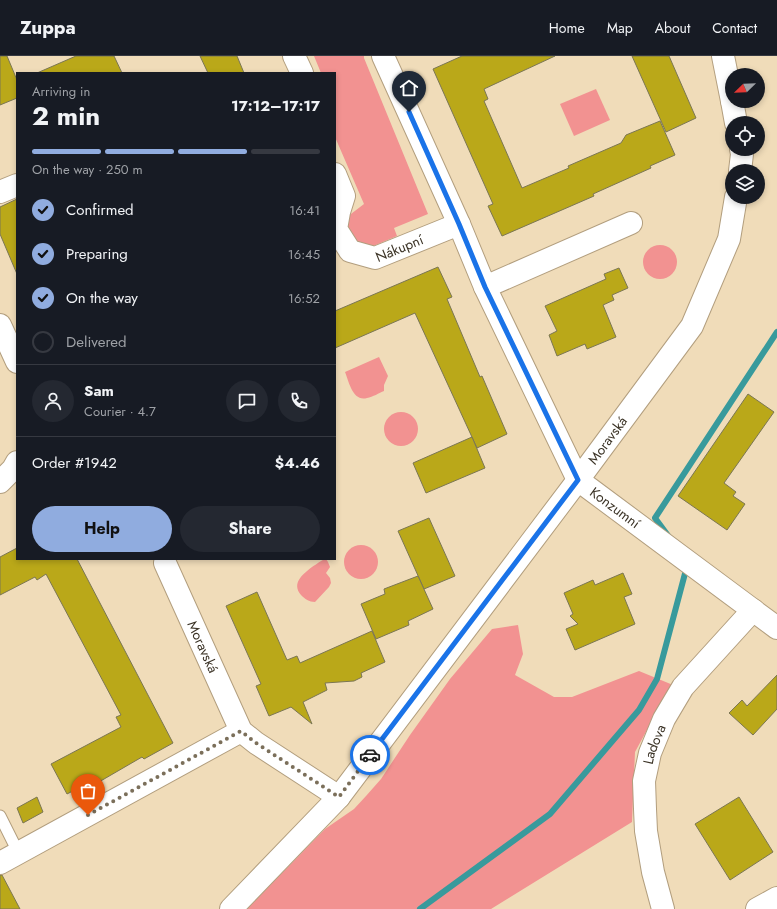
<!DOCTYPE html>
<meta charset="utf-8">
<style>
:root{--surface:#171b24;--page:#242831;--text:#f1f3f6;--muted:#9ea1a6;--line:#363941;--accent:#90acdf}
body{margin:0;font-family:Jost,sans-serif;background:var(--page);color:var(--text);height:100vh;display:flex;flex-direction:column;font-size:15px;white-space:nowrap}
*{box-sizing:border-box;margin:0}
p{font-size:13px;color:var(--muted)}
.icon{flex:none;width:22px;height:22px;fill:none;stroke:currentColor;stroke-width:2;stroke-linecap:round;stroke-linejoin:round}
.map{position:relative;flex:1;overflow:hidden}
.drawer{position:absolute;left:16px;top:16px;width:320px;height:488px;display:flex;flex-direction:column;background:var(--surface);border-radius:0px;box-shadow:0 2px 6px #0003}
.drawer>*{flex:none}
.needle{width:26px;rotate:247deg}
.tools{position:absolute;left:725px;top:12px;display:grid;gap:8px}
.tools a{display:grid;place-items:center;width:40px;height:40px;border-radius:50%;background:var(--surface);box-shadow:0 2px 6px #0003;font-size:20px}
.pin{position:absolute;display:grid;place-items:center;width:34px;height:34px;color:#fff;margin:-41px -17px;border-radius:50% 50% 50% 0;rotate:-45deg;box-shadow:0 0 4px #0007}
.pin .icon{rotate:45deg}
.courier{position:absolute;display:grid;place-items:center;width:40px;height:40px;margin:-20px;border:3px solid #1a73e8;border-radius:50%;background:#fff;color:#222;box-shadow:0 1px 5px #0007}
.summary em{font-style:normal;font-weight:700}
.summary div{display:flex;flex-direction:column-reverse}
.summary{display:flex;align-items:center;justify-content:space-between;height:68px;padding:0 16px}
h1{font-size:26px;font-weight:700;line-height:30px}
.bar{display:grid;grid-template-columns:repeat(4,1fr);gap:6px 4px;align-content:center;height:48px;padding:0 16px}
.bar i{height:5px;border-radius:3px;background:var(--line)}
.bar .current{background:var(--accent)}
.bar p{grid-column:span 4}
.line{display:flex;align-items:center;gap:10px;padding:0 16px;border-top:1px solid var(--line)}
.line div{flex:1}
.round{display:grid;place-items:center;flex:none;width:42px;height:42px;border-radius:21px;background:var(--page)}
ol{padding:0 16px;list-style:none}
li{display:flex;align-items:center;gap:12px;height:44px}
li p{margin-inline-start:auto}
li .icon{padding:4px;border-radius:50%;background:var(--accent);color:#111;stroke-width:4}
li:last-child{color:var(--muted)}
li i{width:22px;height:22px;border:2px solid var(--line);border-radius:50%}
.action{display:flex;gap:8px;margin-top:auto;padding:8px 16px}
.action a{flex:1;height:46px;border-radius:24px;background:var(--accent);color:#111;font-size:16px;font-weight:700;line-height:46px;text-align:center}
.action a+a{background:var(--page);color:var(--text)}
header{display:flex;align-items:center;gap:24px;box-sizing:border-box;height:56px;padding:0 20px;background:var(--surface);border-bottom:1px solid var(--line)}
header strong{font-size:19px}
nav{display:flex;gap:22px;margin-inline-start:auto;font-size:14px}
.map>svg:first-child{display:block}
</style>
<header>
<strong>Zuppa</strong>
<nav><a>Home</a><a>Map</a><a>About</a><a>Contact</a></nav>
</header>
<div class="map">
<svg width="777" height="853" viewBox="0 0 777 853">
<rect width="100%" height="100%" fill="#f0dcb9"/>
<g fill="#f29291">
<path d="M314,0h50v2l64,156 -34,14 3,8 -26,11 -14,-2 -9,-13 -1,-15 17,-13 -29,-67v-64h-14z"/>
<path d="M596,33l14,31 -36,16 -14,-32z"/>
<circle cx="660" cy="206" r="17"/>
<path d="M379,301l9,19 -4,9v6c-5,2 -11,6 -17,7 -14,4 -18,-16 -22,-26z"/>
<circle cx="401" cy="373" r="17"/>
<circle cx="361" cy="506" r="17"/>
<path d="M326,503l2,3 2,5 -4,6 4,5 1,5 -2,4 -14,15c-6,0 -10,-3 -14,-7 -10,-12 2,-21 11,-28 5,-3 9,-7 14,-8z"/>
<path d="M518,569l5,29 -8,21 39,22h18l67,-26 34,14 -19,32 -19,35 -3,70 -141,87h-244l78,-80 29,-20 12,-13 15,-17 29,-44 40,-56 42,-50z"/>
</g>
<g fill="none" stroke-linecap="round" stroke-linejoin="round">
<g stroke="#389a9c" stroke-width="6">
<path d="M669,481l-14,-19 122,-186"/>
<path d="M420,853l130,-95 89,-104 18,-31 30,-113"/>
</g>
</g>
<g fill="#baa819" stroke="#7b7653">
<path d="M0,0h7l10,24v18l-17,7z"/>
<path d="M76,0h38l8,17h-85z"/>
<path d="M200,0h37l7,17h-36z"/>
<path d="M462,0h93l-71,33 4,10 -4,2 38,87 47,-20 -1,-2 53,-23 5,-8 34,-14 15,34 -25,11 1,2 -58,26 1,2 -92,40 -14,-30 5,-2 -60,-135z"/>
<path d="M632,0h37l27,62 -30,14z"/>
<path d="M17,143v75l-17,-40v-27z"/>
<path d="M438,211l14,30 -5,2 33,78 2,-1 25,58 -30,14 -62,-135 -80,35v-37z"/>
<path d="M619,212l9,20 -16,7 2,5 -11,5 13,32 -29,12 -2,-5 -28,12 -8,-21 8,-4 -12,-25 61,-27 -2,-5z"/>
<path d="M748,338l26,18 -50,71 12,9 -3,4 12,8 -18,26 -49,-34z"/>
<path d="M472,381l13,31 -59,25 -13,-30z"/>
<path d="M429,462l26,58 -31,13 -26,-58z"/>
<path d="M17,492v11h60l96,184 -29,16 -2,-2 -50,29 -2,-4 -23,12 -16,-30 70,-37 -5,-10 5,-2 -75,-141 -9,6 -2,-3 -35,18v-38z"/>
<path d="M623,517l9,21 -8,3 11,27 -60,26 -9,-21 12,-5 -8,-8 3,-2 -9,-21 29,-13 2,5z"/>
<path d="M418,520l15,33 -25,12 1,4 -33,14 -15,-35 24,-10 -1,-5z"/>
<path d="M257,536l30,68 10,-4 3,7 72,-32 13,31 -24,11 1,4 -8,4 -29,2 2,7 -24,12 9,22 -21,-17 -22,9 -13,-30 5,-2 -35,-78z"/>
<path d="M777,619v34l-24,26 -24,-22 13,-13 5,6z"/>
<path d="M37,741l6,15 -20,11 -6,-15z"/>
<path d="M739,741l34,55 -43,28 -35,-56z"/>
<path d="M0,819h2l18,34h-20z"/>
</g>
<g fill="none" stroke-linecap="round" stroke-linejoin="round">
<defs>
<path id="service" d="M0,760l18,36"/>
<g id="minor">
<path d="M294,0l8,17"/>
<path id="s1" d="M383,0l76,168 26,63 93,193 199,148"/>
<path d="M723,0l9,45"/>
<path d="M732,45l4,22"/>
<path d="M740,115l2,-17 -1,-5"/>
<path id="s2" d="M335,118l9,22 -5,16 -3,17 14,22 25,7 84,-34"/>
<path d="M0,136l17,-7"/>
<path d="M485,231l146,-64"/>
<path d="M0,269l17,37"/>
<path d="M0,426l13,-13 4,-7"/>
<path id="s3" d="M165,507l76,168 15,12 83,54"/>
<path d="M0,807l241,-132"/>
<path id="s4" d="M231,853l108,-112 239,-317 114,-154 37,-87 7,-42"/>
<path id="s5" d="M663,853l-10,-37 -7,-41 -1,-22 -1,-28 6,-28 14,-34 19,-32 70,-77"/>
<path d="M757,853l20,-11"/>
</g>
</defs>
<use href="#service" stroke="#b29e7e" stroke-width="13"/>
<use href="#minor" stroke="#b29e7e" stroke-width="24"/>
<use href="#service" stroke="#fff" stroke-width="11"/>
<use href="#minor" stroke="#fff" stroke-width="22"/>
</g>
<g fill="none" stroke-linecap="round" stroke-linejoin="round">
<path stroke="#7b6f5a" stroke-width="4" stroke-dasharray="0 7.2" d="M88,759l153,-84 15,12 83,54 31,-42"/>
<path stroke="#1a73e8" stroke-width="5" d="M370,699l208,-275 -93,-193 -26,-63 -50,-112"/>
</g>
<g text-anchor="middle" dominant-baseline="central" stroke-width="3" stroke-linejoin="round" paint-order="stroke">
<g font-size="14" fill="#3c3427" stroke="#f0dcb9">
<text stroke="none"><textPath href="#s2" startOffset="136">Nákupní</textPath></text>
<text stroke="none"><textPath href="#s4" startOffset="602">Moravská</textPath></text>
<text stroke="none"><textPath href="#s1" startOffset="513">Konzumní</textPath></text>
<text stroke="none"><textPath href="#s3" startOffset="92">Moravská</textPath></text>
<text stroke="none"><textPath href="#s5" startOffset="168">Ladova</textPath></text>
</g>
</g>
</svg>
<div class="tools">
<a><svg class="needle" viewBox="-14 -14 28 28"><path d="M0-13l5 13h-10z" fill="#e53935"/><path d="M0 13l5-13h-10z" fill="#9ea1a6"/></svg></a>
<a><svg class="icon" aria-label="locate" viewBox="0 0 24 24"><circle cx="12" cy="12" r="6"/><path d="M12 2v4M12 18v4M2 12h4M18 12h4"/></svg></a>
<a><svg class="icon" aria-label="layers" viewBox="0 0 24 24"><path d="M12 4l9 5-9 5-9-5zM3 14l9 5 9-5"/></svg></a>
</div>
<div class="pin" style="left:88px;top:759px;background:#ea580c"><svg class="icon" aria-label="bag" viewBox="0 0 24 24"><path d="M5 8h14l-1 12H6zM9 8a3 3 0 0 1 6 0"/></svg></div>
<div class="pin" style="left:409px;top:56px;background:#1f2937"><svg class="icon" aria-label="home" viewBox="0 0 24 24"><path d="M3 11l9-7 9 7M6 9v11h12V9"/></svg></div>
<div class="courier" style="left:370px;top:699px"><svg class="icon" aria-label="car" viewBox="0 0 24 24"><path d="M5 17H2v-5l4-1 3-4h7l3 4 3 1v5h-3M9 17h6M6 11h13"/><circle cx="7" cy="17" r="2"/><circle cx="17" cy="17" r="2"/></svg></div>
<section class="drawer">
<div class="summary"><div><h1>2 min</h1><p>Arriving in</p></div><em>17:12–17:17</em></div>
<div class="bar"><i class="current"></i><i class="current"></i><i class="current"></i><i></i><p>On the way · 250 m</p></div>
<ol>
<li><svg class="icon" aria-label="check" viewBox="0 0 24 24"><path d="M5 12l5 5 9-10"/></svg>Confirmed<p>16:41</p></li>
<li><svg class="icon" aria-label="check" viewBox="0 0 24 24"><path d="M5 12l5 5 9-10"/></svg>Preparing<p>16:45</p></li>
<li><svg class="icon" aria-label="check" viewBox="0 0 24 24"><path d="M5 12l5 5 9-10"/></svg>On the way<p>16:52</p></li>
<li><i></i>Delivered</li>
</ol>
<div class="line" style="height:72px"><a class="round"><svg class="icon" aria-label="person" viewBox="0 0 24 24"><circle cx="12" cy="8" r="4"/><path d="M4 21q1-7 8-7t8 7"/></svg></a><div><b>Sam</b><p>Courier · 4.7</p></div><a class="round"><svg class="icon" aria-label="chat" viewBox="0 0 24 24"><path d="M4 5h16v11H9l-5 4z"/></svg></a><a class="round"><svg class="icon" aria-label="phone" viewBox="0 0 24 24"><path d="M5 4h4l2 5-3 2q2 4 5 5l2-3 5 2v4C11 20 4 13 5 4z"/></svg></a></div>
<div class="line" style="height:52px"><div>Order #1942</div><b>$4.46</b></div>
<div class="action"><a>Help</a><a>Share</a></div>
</section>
</div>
